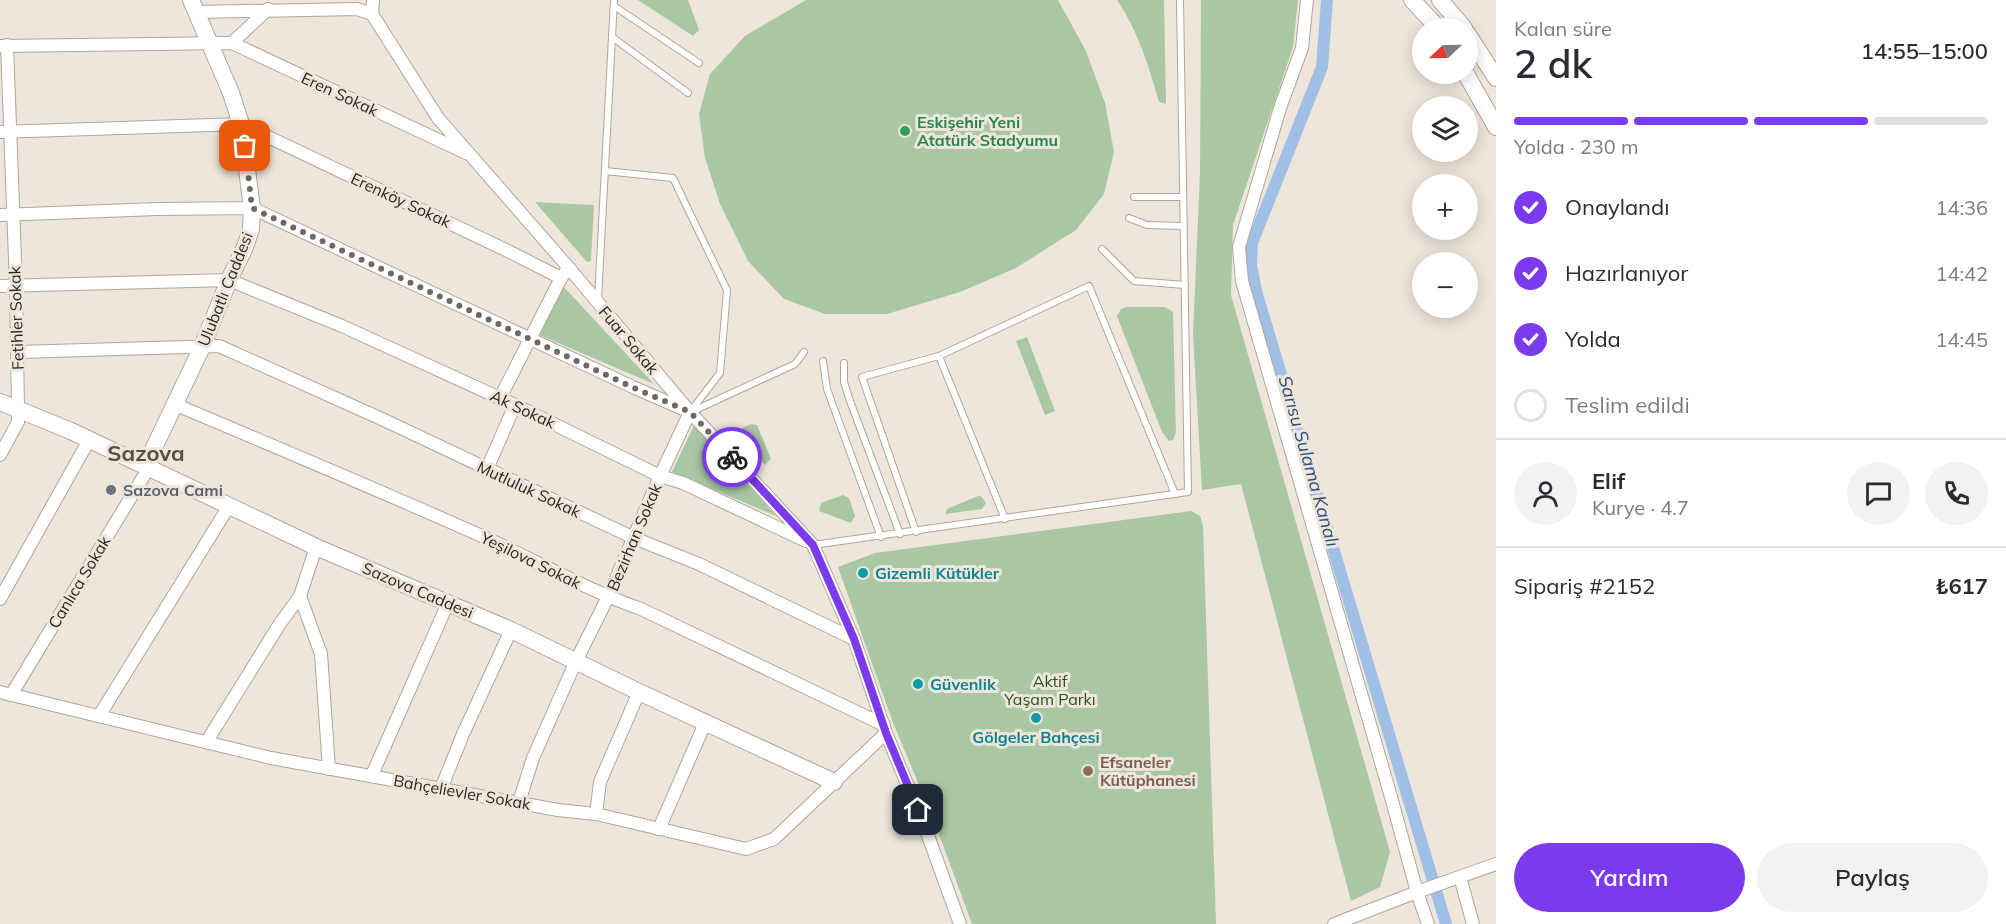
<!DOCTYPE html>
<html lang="tr">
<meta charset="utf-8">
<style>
:root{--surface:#fff;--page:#f2f2f3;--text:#2b2b33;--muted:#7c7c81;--line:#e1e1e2;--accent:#7c3aed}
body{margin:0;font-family:Mulish,sans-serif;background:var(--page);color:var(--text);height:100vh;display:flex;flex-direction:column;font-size:22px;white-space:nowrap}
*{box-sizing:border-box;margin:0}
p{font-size:20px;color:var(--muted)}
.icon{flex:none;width:33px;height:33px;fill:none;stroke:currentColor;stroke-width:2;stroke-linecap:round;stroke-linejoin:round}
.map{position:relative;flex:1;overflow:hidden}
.sheet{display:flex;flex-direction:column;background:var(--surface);width:510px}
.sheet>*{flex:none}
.needle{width:39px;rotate:248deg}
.controls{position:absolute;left:1412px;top:18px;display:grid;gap:12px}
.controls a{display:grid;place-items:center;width:66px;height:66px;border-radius:50%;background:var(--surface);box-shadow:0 3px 15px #0003;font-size:30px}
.pin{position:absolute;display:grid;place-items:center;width:51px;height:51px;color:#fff;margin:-26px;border-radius:12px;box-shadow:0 3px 9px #0006}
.courier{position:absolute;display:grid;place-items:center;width:60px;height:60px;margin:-30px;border:4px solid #7c3aed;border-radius:50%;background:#fff;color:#222;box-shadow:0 2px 8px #0007}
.overview em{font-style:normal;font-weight:600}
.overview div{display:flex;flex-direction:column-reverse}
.overview{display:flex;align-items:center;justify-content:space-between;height:102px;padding:0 18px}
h1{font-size:39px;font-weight:600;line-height:45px}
.bar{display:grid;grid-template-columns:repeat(4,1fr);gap:9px 6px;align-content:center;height:72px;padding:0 18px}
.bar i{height:8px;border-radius:4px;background:var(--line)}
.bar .on{background:var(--accent)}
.bar p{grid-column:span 4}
.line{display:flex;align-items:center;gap:15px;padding:0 18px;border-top:2px solid var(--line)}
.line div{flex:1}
.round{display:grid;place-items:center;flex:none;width:63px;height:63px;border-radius:32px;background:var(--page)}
ol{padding:0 18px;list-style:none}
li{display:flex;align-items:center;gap:18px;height:66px}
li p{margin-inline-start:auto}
li .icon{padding:6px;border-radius:50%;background:var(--accent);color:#fff;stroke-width:4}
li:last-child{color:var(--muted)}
li i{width:33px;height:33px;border:3px solid var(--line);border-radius:50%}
.button{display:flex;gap:12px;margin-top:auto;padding:12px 18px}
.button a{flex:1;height:69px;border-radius:36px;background:var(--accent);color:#fff;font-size:24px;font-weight:600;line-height:69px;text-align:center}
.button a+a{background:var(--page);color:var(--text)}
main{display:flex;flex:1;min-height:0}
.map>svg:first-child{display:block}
</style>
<main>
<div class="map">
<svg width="1496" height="924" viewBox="0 0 1496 924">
<rect width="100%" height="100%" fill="#efe6db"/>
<g fill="#aac7a3">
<path d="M638,0h50l11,30 -6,6z"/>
<path d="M806,0h252l28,51 19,52 9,49 -10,42 -28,36 -60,38 -56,24 -73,22h-62l-41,-15 -36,-38 -28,-57 -15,-46 -6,-44 11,-40 35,-38z"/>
<path d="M1117,0h47l2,104 -7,-2c-10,-35 -21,-71 -42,-102z"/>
<path d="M1201,0h97l-5,47 -60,178 -2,70 159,557 -10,35 -29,14 -110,-417 -39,6 -9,-155 7,-162z"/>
<path d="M535,202l59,3 -3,56 -4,1z"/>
<path d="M563,286l91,98 -117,-50z"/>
<path d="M1127,307h38l8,5 3,120 -3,8 -4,1 -7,-9 -45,-116 4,-7z"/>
<path d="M1027,337l28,74 -10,4 -29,-74z"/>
<path d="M751,424l6,1 14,34 -6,6 -27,-32 2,-4z"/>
<path d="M694,425l82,91 -104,-44z"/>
<path d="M843,495l6,3 6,18 -4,7 -32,-12 2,-8z"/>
<path d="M978,496h3l5,7 -4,6 -37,5 2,-5z"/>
<path d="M1191,511l9,5 3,10 13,398h-244l-36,-98 -44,-106 -54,-153 37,-14z"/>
</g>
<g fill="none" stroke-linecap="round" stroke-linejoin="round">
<path stroke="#a0bfe4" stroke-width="12" d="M1327,0l-5,67 -70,176 -1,22 5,26 190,633"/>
<defs>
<g id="lane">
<path d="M614,6l85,57"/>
<path d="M612,37l76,56"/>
<path d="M605,171l68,7 54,112 -7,83 -30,39"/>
<path d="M1134,197h49"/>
<path d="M1129,218l18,7 37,1"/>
<path d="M1102,249l32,32 51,4"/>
<path d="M598,299l16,-299"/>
<path d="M939,356l66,163"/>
<path d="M823,361l4,28 54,148"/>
<path d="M844,363v19l6,19 50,133"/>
<path d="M691,412l104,-48 9,-12"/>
<path d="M916,532l-54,-155 77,-21 150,-70 86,208"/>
<path d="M813,545l375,-53 -8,-492"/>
</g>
<g id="street">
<path d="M373,0l-1,14 66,104 131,150 121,144 123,133 41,94 32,94 40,97 34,94"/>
<path d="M1307,0l-5,48 -22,60 -41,139 3,34 149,516 26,95 11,32"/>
<path d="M195,12l162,-3 15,5"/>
<path d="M232,43l36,-34"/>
<path d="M0,46l232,-3 234,110"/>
<path d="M0,132l241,-8 269,128 51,26"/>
<path d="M0,215l157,-6 95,-1 383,180 55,24 -30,64 -52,121 -32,64 -43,97 -14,44"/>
<path d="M0,286l229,-6 113,46 173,79 145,71 23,7 123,58"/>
<path d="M18,352l201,-6 165,74 250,118 65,26 155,75"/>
<path d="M500,398l61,-120 5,-7"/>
<path d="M174,404c104,44 207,87 310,133 52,24 103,53 157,72l243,116"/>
<path d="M0,455l18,-33v-12l-2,-124 -9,-241"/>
<path d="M487,469l28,-64"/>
<path d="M300,596l21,58 8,115"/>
<path d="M0,599l89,-159"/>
<path d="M0,692l271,66 287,52 38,4 150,35 28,-10 112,-106"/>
<path d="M11,695l137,-226"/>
<path d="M99,716l130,-210"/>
<path d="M207,741l72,-116 21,-29 16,-49"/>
<path d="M372,775l76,-172"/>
<path d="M441,789l22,-55 48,-104"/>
<path d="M596,814l4,-32 39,-90"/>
<path d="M659,829l47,-108"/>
<path d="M1460,877l13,47"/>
<path d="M1334,924l83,-32 79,-28"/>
</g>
<g id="secondary">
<path d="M1412,0l26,28"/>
<path d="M1440,0l24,28"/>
<path d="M1467,33l29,45"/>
<path d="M1466,74l30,53"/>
<path d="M0,402l71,29 245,116 195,83 128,62 195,90"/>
<path d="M148,469l3,-15 51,-107 27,-67 16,-33 6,-18 1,-21 -11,-84 -10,-31 -40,-93"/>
</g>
</defs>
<use href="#lane" stroke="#afa69b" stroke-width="8"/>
<use href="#street" stroke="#afa69b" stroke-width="14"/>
<use href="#secondary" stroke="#afa69b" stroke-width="18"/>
<use href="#lane" stroke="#fff" stroke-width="6"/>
<use href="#street" stroke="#fff" stroke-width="12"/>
<use href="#secondary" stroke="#fff" stroke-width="16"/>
</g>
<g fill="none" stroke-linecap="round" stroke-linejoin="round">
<path stroke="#6e6963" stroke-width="6" stroke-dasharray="0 10.8" d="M245,146l7,62 382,180 56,24 42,45"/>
<path stroke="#7c3aed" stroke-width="8" d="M732,457l81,88 41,94 32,94 32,77"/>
</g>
<circle fill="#2e9e5b" stroke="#efe6db" stroke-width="2" cx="905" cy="131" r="6"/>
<circle fill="#6b7280" stroke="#efe6db" stroke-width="2" cx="111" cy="490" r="6"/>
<g fill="#0f9aa8" stroke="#efe6db" stroke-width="2">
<circle cx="863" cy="573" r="6"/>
<circle cx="918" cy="684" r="6"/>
<circle cx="1036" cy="718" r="6"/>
</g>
<circle fill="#8d6e63" stroke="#efe6db" stroke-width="2" cx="1088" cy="771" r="6"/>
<g text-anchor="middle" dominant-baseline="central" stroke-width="6" stroke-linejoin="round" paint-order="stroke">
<g font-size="16" fill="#292622" stroke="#efe6db">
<text transform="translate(340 94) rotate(25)">Eren Sokak</text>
<text transform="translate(401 200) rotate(25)">Erenköy Sokak</text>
<text transform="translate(225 289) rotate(-68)">Ulubatlı Caddesi</text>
<text transform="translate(16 318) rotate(-92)">Fetihler Sokak</text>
<text transform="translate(629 340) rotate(50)">Fuar Sokak</text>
<text transform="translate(523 409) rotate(25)">Ak Sokak</text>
<text transform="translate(529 489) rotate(25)">Mutluluk Sokak</text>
<text transform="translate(634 537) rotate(-67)">Bezirhan Sokak</text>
<text transform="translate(531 560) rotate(26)">Yeşilova Sokak</text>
<text transform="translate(79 582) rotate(-59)">Canlıca Sokak</text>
<text transform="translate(418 590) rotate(23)">Sazova Caddesi</text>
<text transform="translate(462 792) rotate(10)">Bahçelievler Sokak</text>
</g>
<g font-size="16" font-weight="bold" fill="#27864d" stroke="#efe6db" text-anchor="start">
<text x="917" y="122">Eskişehir Yeni<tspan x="917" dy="18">Atatürk Stadyumu</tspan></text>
</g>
<g font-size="16" font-weight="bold" fill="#5b616d" stroke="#efe6db" text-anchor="start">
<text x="123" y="490">Sazova Cami</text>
</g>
<g font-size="16" font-weight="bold" fill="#0d838f" stroke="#efe6db" text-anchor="start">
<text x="875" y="573">Gizemli Kütükler</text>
<text x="930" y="684">Güvenlik</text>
<text x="1036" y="737" text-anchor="middle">Gölgeler Bahçesi</text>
</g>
<g font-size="16" fill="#27511e" stroke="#efe6db">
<text x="1050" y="681">Aktif<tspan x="1050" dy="18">Yaşam Parkı</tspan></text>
</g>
<g font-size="16" font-weight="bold" fill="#785e54" stroke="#efe6db" text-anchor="start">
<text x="1100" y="762">Efsaneler<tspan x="1100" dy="18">Kütüphanesi</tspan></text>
</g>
<g font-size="18" font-style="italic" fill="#244e7d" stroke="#efe6db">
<text transform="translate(1309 461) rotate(74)">Sarısu Sulama Kanalı</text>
</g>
<g font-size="22" font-weight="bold" fill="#564e45" stroke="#efe6db">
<text x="146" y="453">Sazova</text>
</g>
</g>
</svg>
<div class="controls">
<a><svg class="needle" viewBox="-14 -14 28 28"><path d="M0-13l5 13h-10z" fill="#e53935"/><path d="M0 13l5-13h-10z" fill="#7c7c81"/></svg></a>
<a><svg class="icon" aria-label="layers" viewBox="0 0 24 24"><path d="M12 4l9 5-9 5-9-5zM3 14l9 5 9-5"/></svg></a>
<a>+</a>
<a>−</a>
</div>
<div class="pin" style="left:245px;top:146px;background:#ea580c"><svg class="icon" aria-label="bag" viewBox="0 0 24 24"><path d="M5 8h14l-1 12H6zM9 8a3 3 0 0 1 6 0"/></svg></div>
<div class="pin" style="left:918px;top:810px;background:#1f2937"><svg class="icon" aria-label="home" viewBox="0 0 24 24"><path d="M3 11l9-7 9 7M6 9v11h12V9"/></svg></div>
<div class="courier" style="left:732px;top:457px"><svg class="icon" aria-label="bike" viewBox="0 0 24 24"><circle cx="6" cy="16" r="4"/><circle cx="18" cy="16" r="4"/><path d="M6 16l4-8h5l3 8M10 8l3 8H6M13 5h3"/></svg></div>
</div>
<section class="sheet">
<div class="overview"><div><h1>2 dk</h1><p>Kalan süre</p></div><em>14:55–15:00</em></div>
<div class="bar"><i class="on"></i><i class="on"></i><i class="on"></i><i></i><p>Yolda · 230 m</p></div>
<ol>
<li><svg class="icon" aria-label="check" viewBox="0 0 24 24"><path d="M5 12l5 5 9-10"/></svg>Onaylandı<p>14:36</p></li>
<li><svg class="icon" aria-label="check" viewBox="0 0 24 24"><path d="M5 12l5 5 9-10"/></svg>Hazırlanıyor<p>14:42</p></li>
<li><svg class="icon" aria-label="check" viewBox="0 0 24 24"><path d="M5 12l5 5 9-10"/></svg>Yolda<p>14:45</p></li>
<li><i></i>Teslim edildi</li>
</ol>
<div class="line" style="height:108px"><a class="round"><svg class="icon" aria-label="person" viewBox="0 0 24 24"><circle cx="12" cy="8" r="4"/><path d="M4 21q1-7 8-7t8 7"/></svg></a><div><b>Elif</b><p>Kurye · 4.7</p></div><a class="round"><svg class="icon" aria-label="chat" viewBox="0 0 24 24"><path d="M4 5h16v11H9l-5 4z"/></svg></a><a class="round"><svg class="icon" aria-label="phone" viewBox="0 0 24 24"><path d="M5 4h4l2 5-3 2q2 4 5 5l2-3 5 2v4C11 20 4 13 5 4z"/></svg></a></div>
<div class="line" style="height:78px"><div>Sipariş #2152</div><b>₺617</b></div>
<div class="button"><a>Yardım</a><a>Paylaş</a></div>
</section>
</main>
